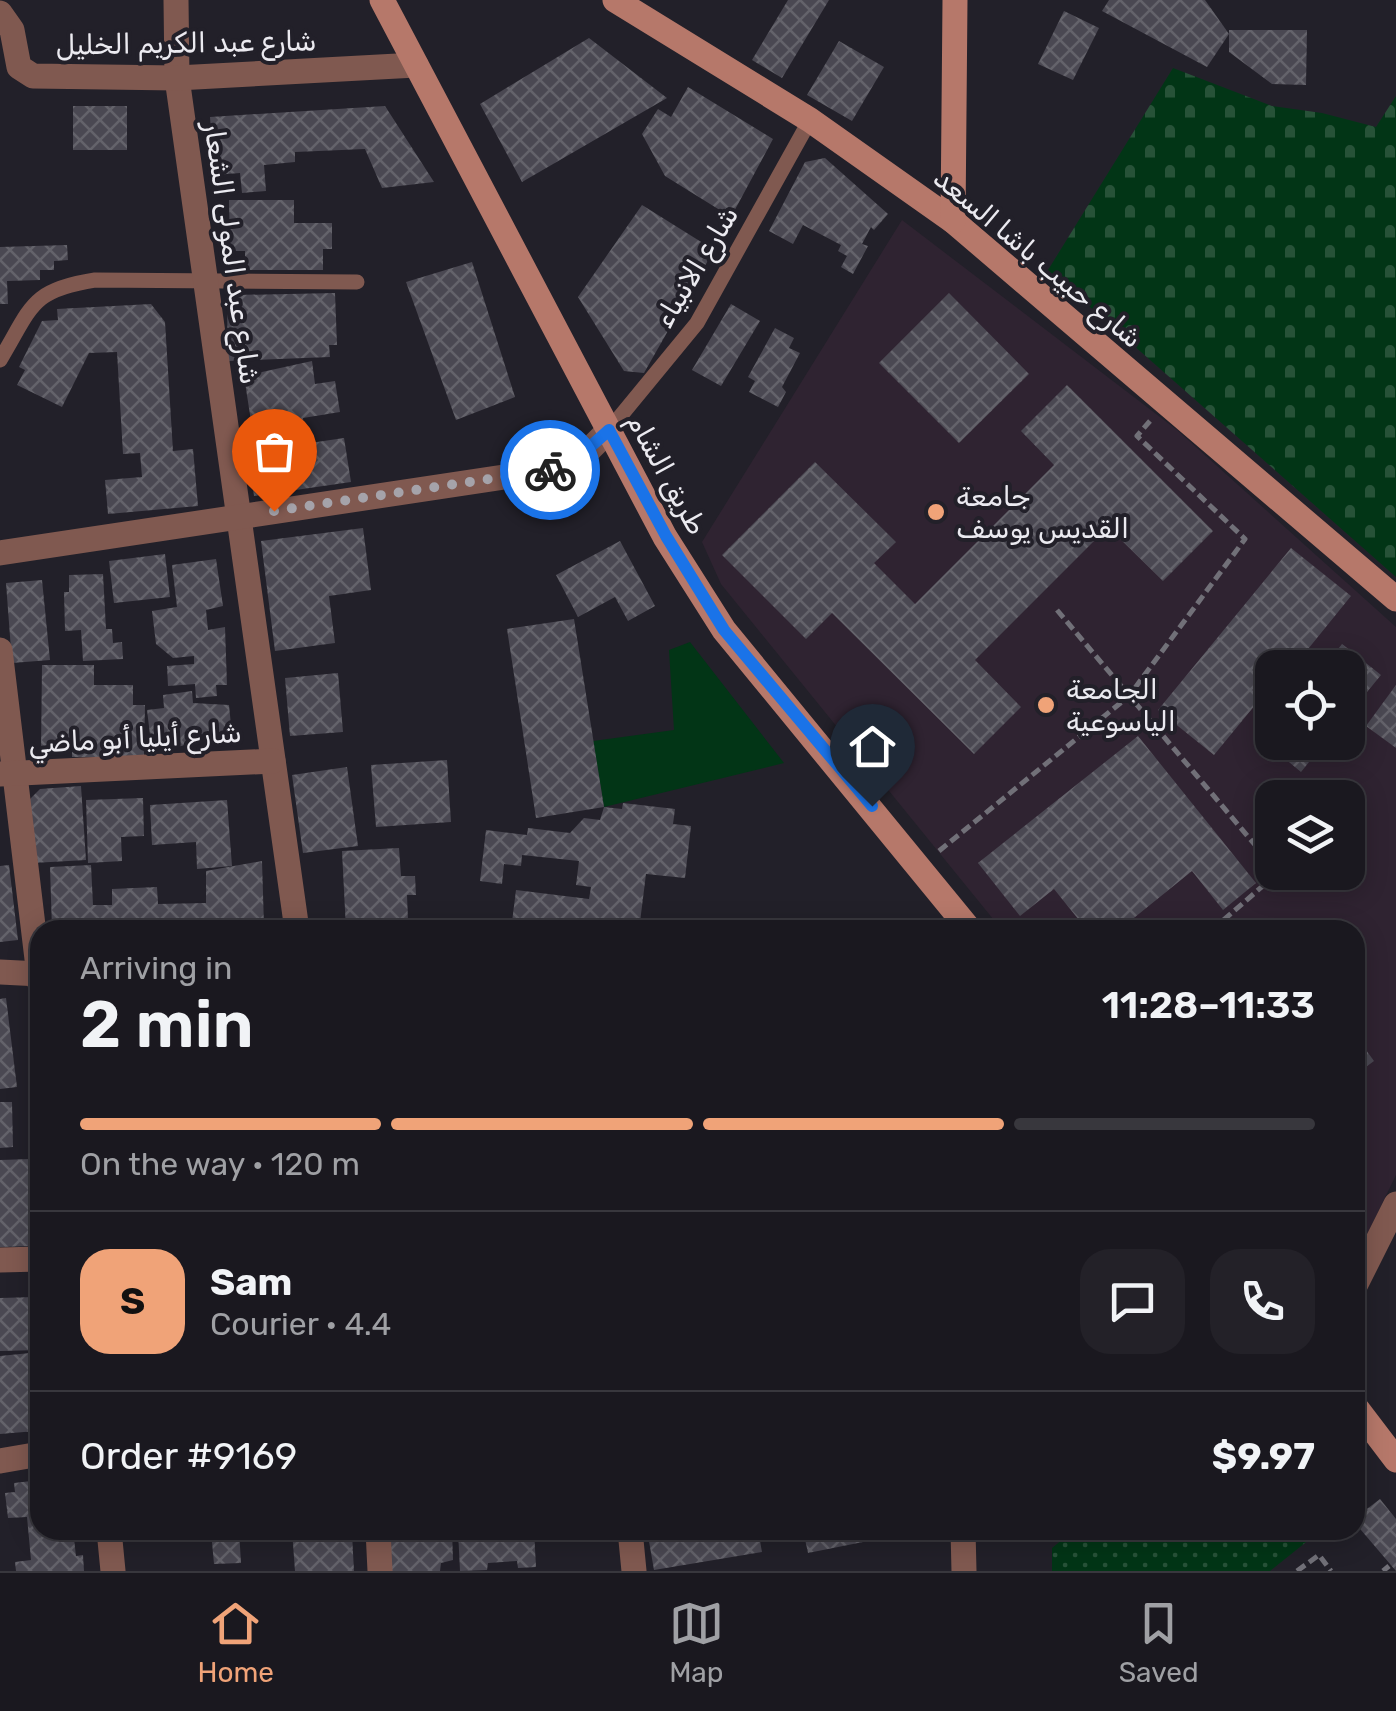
<!DOCTYPE html>
<meta charset="utf-8">
<style>
:root{--surface:#1a181f;--page:#232128;--text:#f1f3f6;--muted:#9fa0a4;--line:#38373d;--accent:#f0a378}
body{margin:0;font-family:Rubik,Cairo,sans-serif;background:var(--page);color:var(--text);height:100vh;display:flex;flex-direction:column;font-size:38px;white-space:nowrap}
*{box-sizing:border-box;margin:0}
p{font-size:32px;color:var(--muted)}
.icon{flex:none;width:55px;height:55px;fill:none;stroke:currentColor;stroke-width:2;stroke-linecap:round;stroke-linejoin:round}
.map{position:relative;flex:1;overflow:hidden}
.drawer{position:absolute;left:30px;top:920px;width:1335px;height:620px;display:flex;flex-direction:column;background:var(--surface);border-radius:30px;box-shadow:0 5px 25px #0003,0 0 0 2px var(--line)}
.drawer>*{flex:none}
.buttons{position:absolute;left:1255px;top:650px;display:grid;gap:20px}
.buttons a{display:grid;place-items:center;width:110px;height:110px;border-radius:20px;background:var(--surface);box-shadow:0 5px 25px #0003,0 0 0 2px var(--line);font-size:50px}
.pin{position:absolute;display:grid;place-items:center;width:85px;height:85px;color:#fff;margin:-102px -42px;border-radius:50% 50% 50% 0;rotate:-45deg;box-shadow:0 0 10px #0007}
.pin .icon{rotate:45deg}
.courier{position:absolute;display:grid;place-items:center;width:100px;height:100px;margin:-50px;border:8px solid #1a73e8;border-radius:50%;background:#fff;color:#222;box-shadow:0 2px 12px #0007}
.headline em{font-style:normal;font-weight:600}
.headline div{display:flex;flex-direction:column-reverse}
.headline{display:flex;align-items:center;justify-content:space-between;height:170px;padding:0 50px}
h1{font-size:65px;font-weight:600;line-height:75px}
.bar{display:grid;grid-template-columns:repeat(4,1fr);gap:15px 10px;align-content:center;height:120px;padding:0 50px}
.bar i{height:12px;border-radius:8px;background:var(--line)}
.bar .active{background:var(--accent)}
.bar p{grid-column:span 4}
.line{display:flex;align-items:center;gap:25px;padding:0 50px;border-top:2px solid var(--line)}
.line div{flex:1}
.round{display:grid;place-items:center;flex:none;width:105px;height:105px;border-radius:30px;background:var(--page)}
.tabs{display:flex;justify-content:space-around;align-items:center;height:140px;border-top:2px solid var(--line);background:var(--surface);font-size:28px;color:var(--muted)}
.tabs a{display:grid;justify-items:center;gap:5px}
.tabs .active{color:var(--accent)}
.map>svg:first-child{display:block}
</style>
<div class="map">
<svg width="1396" height="1571" viewBox="0 0 1396 1571">
<defs>
<pattern id="cemetery-stones" width="16" height="16" patternUnits="userSpaceOnUse" patternTransform="scale(2.5)"><rect width="16" height="16" fill="#023516"/><path d="M2 7V4a2 2 0 0 1 4 0v3zM10 15v-3a2 2 0 0 1 4 0v3z" fill="#275238"/></pattern>
<pattern id="park-dots" width="8" height="8" patternUnits="userSpaceOnUse" patternTransform="scale(2.5)"><rect width="8" height="8" fill="#023516"/><path d="M2 2h.1M6 6h.1" fill="none" stroke="#275238" stroke-width="1.8" stroke-linecap="round"/></pattern>
<pattern id="building-cross-hatch" width="8" height="8" patternUnits="userSpaceOnUse" patternTransform="scale(2.5)"><rect width="8" height="8" fill="#4a4852"/><path d="M0 0l8 8M0 8l8-8" fill="none" stroke="#64636b"/></pattern>
</defs>
<rect width="100%" height="100%" fill="#222029"/>
<path fill="#2f2331" fill-rule="evenodd" d="M902,220l275,210 219,197v548l-41,84v-329h-353l-281,-346 -19,-42zM1272,668h76v74h-76zM1272,798h76v74h-76z"/>
<path fill="#023516" d="M690,642l94,121 -180,44 -11,-66 81,-11 -5,-80z"/>
<path fill="url(#cemetery-stones)" d="M1173,68l99,38 50,7 54,14 20,-31v481l-348,-307z"/>
<path fill="url(#park-dots)" d="M1074,1530h229l7,9 -40,32h-218v-23z"/>
<g fill="url(#building-cross-hatch)">
<path d="M788,0h41l-47,78 -30,-18z"/>
<path d="M1109,0h96l24,34 -22,33 -105,-56z"/>
<path d="M1064,11l35,17 -26,52 -35,-16z"/>
<path d="M1229,30h78l-1,55 -34,-1 -43,-32z"/>
<path d="M589,38l78,60 -145,84 -42,-78z"/>
<path d="M839,41l45,26 -32,54 -45,-26z"/>
<path d="M688,87l85,52 -42,78 -66,-41 -23,-42 16,-25 13,8z"/>
<rect x="73" y="106" width="54" height="44"/>
<path d="M385,106l49,76 -52,6 -17,-39 -70,3v10l-31,3 2,26 -24,2 -2,-20 -26,2 -4,-58z"/>
<path d="M825,158l63,56 -14,16 -3,-3 -9,17 6,2 -15,28 -12,-7 6,-11 -9,-5 3,-6 -38,-20 -10,19 -24,-13 36,-69z"/>
<path d="M229,200h65v23h38v26h-9v21h-78v-19h-15z"/>
<path d="M642,205l72,45 -70,123 -20,-2 -46,-74z"/>
<path d="M67,245l1,15 -14,1v9h-14v10l-33,1 1,23h-8v-57z"/>
<path d="M472,262l43,135 -59,23 -50,-138z"/>
<path d="M335,293l2,52h-8l1,12 -102,4 -1,-54 10,-12z"/>
<path d="M949,293l80,81 -70,69 -80,-80z"/>
<path d="M151,304l14,18 8,129 20,-2 5,57 -90,8 -3,-34 37,-3 -2,-24 -17,1 -6,-102 -28,1 -27,54 -45,-22 8,-15 -6,-3 23,-46 16,-1 -1,-11z"/>
<path d="M731,304l29,17 -39,65 -29,-16z"/>
<path d="M775,328l19,10 -5,10 11,5 -18,34 4,5 -8,15 -29,-15 6,-11 -7,-4z"/>
<path d="M312,361l3,23 20,-3 5,31 -37,6 1,8 -51,8 -9,-58z"/>
<path d="M1067,385l146,146 -50,50 -55,-54 -133,133 46,47 -47,47 -142,-141 -26,26 -84,-84 93,-93 81,80 -22,21 41,41 139,-139 -33,-34z"/>
<path d="M344,438l7,44 -97,14 -6,-44z"/>
<path d="M363,528l8,62 -42,6 6,47 -60,8 -14,-110z"/>
<path d="M620,541l35,65 -27,15 -13,-24 -37,20 -22,-42z"/>
<path d="M1291,548l60,48 -47,58 17,14h-49v31l-7,-6 -51,62 -56,-45z"/>
<path d="M165,554l5,43 -56,6 -5,-42z"/>
<path d="M216,559l7,47 -17,4 2,20 17,-3 2,58h-11l1,11 -21,2 -1,-14 -27,2 -1,-20 27,-2v-8l-21,2 -17,-14 -4,-33 25,-4 -5,-42z"/>
<path d="M103,574l3,55h6l1,14 9,-1 1,17 -40,2 -2,-31 -16,1 -1,-39h5v-17z"/>
<path d="M42,580l8,80 -38,3 -6,-80z"/>
<path d="M574,619l30,188 18,2 1,-6 52,6 -2,15 18,2 -6,52 -39,-4 -7,56h-128l5,-40 73,9 2,-12 -15,-2 3,-24 -57,-6 -1,11 -17,-2 -2,20 -22,-3 6,-51 41,5 1,-7 42,5 14,-15 16,2 4,-13 -68,11 -29,-189z"/>
<path d="M1342,644l39,31 -33,40v-47h-25z"/>
<path d="M42,665h52v20h39v20h12l-1,53 -72,-1v-8h-31z"/>
<path d="M338,673l5,59 -53,4 -5,-58z"/>
<path d="M1396,685v63l-30,-22z"/>
<path d="M192,691l1,12 36,2 3,30 -60,13 -1,-7 -20,2 -4,-33 17,-2 -1,-13z"/>
<path d="M1272,725v17h53l-24,30 -40,-33z"/>
<path d="M1138,736l118,147 -33,27 -31,-39 -73,59h-32l-33,-41 -34,27 -42,-53z"/>
<path d="M447,760l4,62 -75,5 -5,-62z"/>
<path d="M347,767l11,79 -55,7 -11,-78z"/>
<path d="M81,786l5,74 -53,3 -4,-63 11,-11z"/>
<path d="M143,798l1,38 -23,1 1,24 -34,2 -2,-63z"/>
<path d="M227,800l5,66 -35,3 -1,-27 -44,3 -2,-40z"/>
<path d="M399,848l2,28h14l1,19h-9l1,25 -16,1 1,9h-47l-4,-79z"/>
<path d="M262,861l2,65 -4,4h-208l-2,-63 41,-2 2,40h19v-16l45,-2 1,17 48,-1v-32z"/>
<path d="M9,865l9,75 -18,2v-76z"/>
<path d="M418,922l37,3v5h-38z"/>
<path d="M6,998l11,89 -17,2v-90z"/>
<path d="M1355,1035l19,26 -19,14z"/>
<path d="M0,1102h12l1,45 -13,1z"/>
<path d="M31,1159l2,87 -33,1v-87z"/>
<path d="M35,1297l5,24h-7v16h7v13l-40,1v-53z"/>
<path d="M30,1353l6,78 -36,3v-78z"/>
<path d="M40,1480v50h33l3,26 7,-1 1,16h-68l-1,-9 16,-2 -4,-43 -19,1 -3,-25 10,-1 -1,-9z"/>
<path d="M1380,1499l16,20v52l-41,-48v-5z"/>
<path d="M197,1530h42l2,33 -27,1 -2,-22h-14z"/>
<path d="M292,1530l60,4 2,37h-59z"/>
<path d="M390,1530h62l1,30 -12,3 -1,8h-49z"/>
<path d="M458,1530h76l2,37 -18,1 -1,-7 -29,2 -1,7 -27,1z"/>
<path d="M647,1530h111l4,22 -108,18z"/>
<path d="M803,1530h110v2l-105,21z"/>
</g>
<g fill="none" stroke-linecap="round" stroke-linejoin="round">
<g stroke="#717078" stroke-width="5" stroke-dasharray="10 5" stroke-linecap="butt">
<path d="M1057,610l215,255"/>
<path d="M939,851l190,-155 116,-157 -108,-103 13,-15"/>
<path d="M1212,930l67,-58"/>
<path d="M1297,1571l22,-16 12,16"/>
<path d="M1383,1571l6,-5"/>
</g>
<g stroke="#805950" stroke-width="15">
<path d="M0,360c32,-53 30,-70 95,-80l262,2"/>
<path d="M609,430l88,-107 113,-203"/>
</g>
<g stroke="#805950" stroke-width="25">
<path d="M176,0l1,78 120,852"/>
<path d="M0,13l12,17 7,37 14,9 144,2 239,-13"/>
<path d="M0,553l557,-84 28,-15 24,-24"/>
<path d="M0,650l40,334"/>
<path d="M0,774l273,-13"/>
<path d="M0,972l40,2"/>
<path d="M0,1260l40,-1"/>
<path d="M1355,1286l41,-82"/>
<path d="M0,1461l40,-7"/>
<path d="M109,1530l4,41"/>
<path d="M378,1530l2,41"/>
<path d="M630,1530l4,41"/>
<path d="M963,1530l1,41"/>
</g>
<g stroke="#b6786a" stroke-width="25">
<path d="M382,0l283,537 59,93 246,300"/>
<path d="M615,0l195,120 143,101 443,378"/>
<path d="M953,221l2,-221"/>
<path d="M1355,1406l41,54"/>
</g>
</g>
<g fill="none" stroke-linecap="round" stroke-linejoin="round">
<path stroke="#a5a3aa" stroke-width="10" stroke-dasharray="0 18" d="M274,511l276,-41"/>
<path stroke="#1a73e8" stroke-width="12" d="M550,470l21,-6 38,-34 57,106 58,94 148,176"/>
</g>
<g fill="#f0a378" stroke="#222029" stroke-width="4">
<circle cx="936" cy="512" r="10"/>
<circle cx="1046" cy="705" r="10"/>
</g>
<g text-anchor="middle" dominant-baseline="central" stroke-width="8" stroke-linejoin="round" paint-order="stroke">
<g font-size="28" fill="#ebeaf0" stroke="#222029">
<text transform="translate(186 43) rotate(-1)">شارع عبد الكريم الخليل</text>
<text transform="translate(232 253) rotate(82)">شارع عبد المولى الشعار</text>
<text transform="translate(1038 258) rotate(40)">شارع حبيب باشا السعد</text>
<text transform="translate(696 267) rotate(-59)">شارع الانبياء</text>
<text transform="translate(667 474) rotate(61)">طريق الشام</text>
<text transform="translate(135 738) rotate(-3)">شارع أيليا أبو ماضي</text>
</g>
<g font-size="28" fill="#ebeaf0" stroke="#222029" text-anchor="start">
<text x="956" y="496">جامعة<tspan x="956" dy="32">القديس يوسف</tspan></text>
<text x="1066" y="689">الجامعة<tspan x="1066" dy="32">الياسوعية</tspan></text>
</g>
</g>
</svg>
<div class="buttons">
<a><svg class="icon" aria-label="locate" viewBox="0 0 24 24"><circle cx="12" cy="12" r="6"/><path d="M12 2v4M12 18v4M2 12h4M18 12h4"/></svg></a>
<a><svg class="icon" aria-label="layers" viewBox="0 0 24 24"><path d="M12 4l9 5-9 5-9-5zM3 14l9 5 9-5"/></svg></a>
</div>
<div class="pin" style="left:274px;top:511px;background:#ea580c"><svg class="icon" aria-label="bag" viewBox="0 0 24 24"><path d="M5 8h14l-1 12H6zM9 8a3 3 0 0 1 6 0"/></svg></div>
<div class="pin" style="left:872px;top:806px;background:#1f2937"><svg class="icon" aria-label="home" viewBox="0 0 24 24"><path d="M3 11l9-7 9 7M6 9v11h12V9"/></svg></div>
<div class="courier" style="left:550px;top:470px"><svg class="icon" aria-label="bike" viewBox="0 0 24 24"><circle cx="6" cy="16" r="4"/><circle cx="18" cy="16" r="4"/><path d="M6 16l4-8h5l3 8M10 8l3 8H6M13 5h3"/></svg></div>
<section class="drawer">
<div class="headline"><div><h1>2 min</h1><p>Arriving in</p></div><em>11:28–11:33</em></div>
<div class="bar"><i class="active"></i><i class="active"></i><i class="active"></i><i></i><p>On the way · 120 m</p></div>
<div class="line" style="height:180px"><b class="round" style="background:var(--accent);color:#111">S</b><div><b>Sam</b><p>Courier · 4.4</p></div><a class="round"><svg class="icon" aria-label="chat" viewBox="0 0 24 24"><path d="M4 5h16v11H9l-5 4z"/></svg></a><a class="round"><svg class="icon" aria-label="phone" viewBox="0 0 24 24"><path d="M5 4h4l2 5-3 2q2 4 5 5l2-3 5 2v4C11 20 4 13 5 4z"/></svg></a></div>
<div class="line" style="height:130px"><div>Order #9169</div><b>$9.97</b></div>
</section>
</div>
<nav class="tabs">
<a class="active"><svg class="icon" aria-label="home" viewBox="0 0 24 24"><path d="M3 11l9-7 9 7M6 9v11h12V9"/></svg>Home</a>
<a><svg class="icon" aria-label="map" viewBox="0 0 24 24"><path d="M3 6l6-2 6 2 6-2v14l-6 2-6-2-6 2zM9 4v14M15 6v14"/></svg>Map</a>
<a><svg class="icon" aria-label="saved" viewBox="0 0 24 24"><path d="M7 4h10v16l-5-4-5 4z"/></svg>Saved</a>
</nav>
